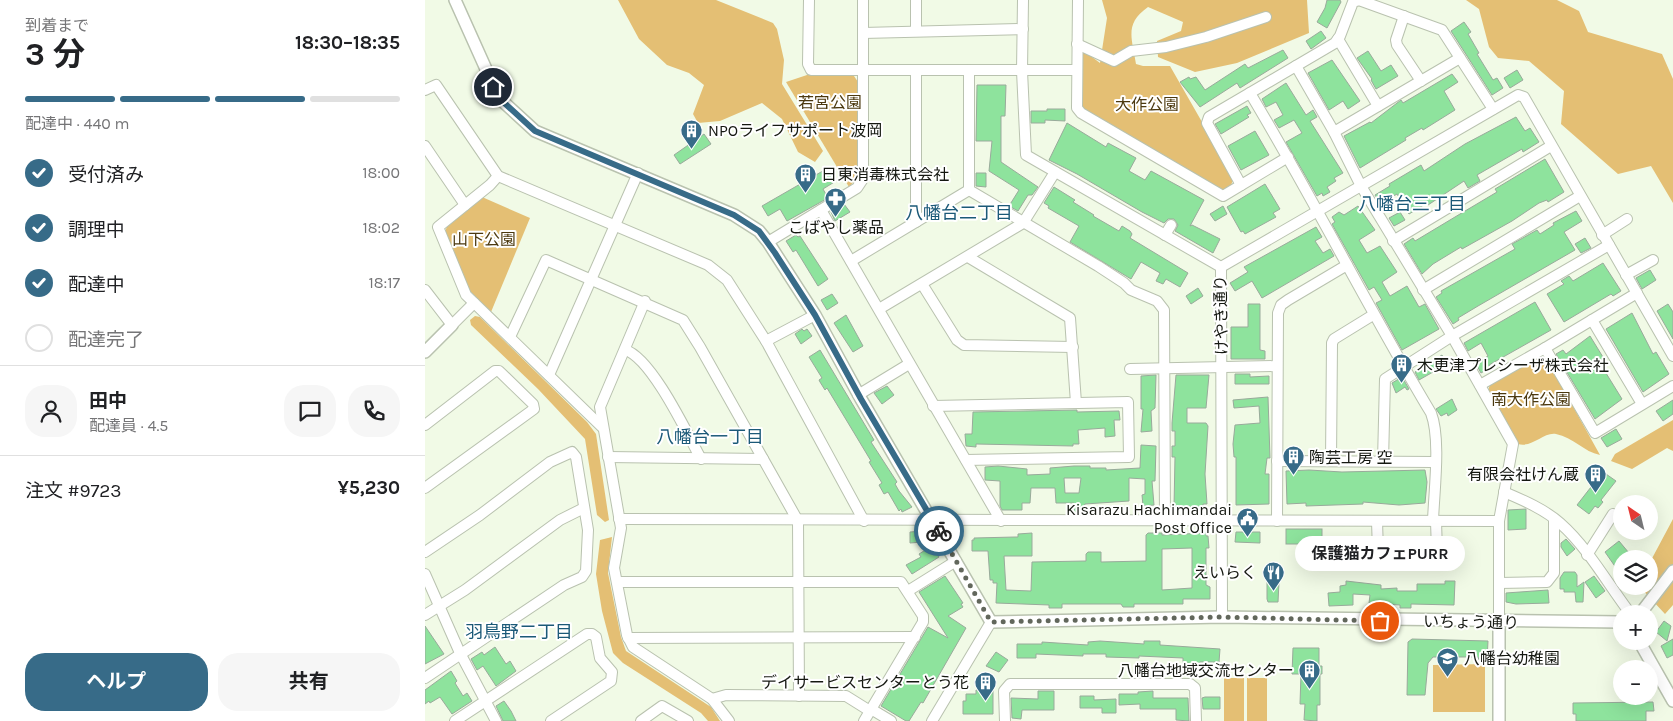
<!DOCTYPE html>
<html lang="ja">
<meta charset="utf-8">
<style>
:root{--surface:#fff;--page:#f6f6f6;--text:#202124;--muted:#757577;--line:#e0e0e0;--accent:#376b88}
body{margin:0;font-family:Karla,"Noto Sans JP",sans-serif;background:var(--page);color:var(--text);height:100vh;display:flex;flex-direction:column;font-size:19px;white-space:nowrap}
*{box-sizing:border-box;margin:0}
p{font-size:16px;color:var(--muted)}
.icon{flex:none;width:28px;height:28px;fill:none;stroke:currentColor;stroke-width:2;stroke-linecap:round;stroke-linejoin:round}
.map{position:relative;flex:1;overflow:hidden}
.panel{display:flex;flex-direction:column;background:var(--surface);width:425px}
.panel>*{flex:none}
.needle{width:32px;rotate:325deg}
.controls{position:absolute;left:1188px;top:495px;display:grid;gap:10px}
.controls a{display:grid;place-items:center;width:45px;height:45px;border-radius:50%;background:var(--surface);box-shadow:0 5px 20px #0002;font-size:25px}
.pin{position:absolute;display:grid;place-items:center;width:42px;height:42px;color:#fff;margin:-21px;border:2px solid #fff;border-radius:50%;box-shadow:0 1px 5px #0007}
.courier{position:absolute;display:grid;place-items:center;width:50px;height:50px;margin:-25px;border:4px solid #376b88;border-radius:50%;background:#fff;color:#222;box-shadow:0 1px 6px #0007}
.bubble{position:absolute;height:35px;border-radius:18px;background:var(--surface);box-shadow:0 5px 20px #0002;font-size:16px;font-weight:700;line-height:35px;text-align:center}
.summary em{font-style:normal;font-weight:700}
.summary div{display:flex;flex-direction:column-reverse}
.summary{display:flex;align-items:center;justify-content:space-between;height:85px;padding:0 25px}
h1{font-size:32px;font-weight:700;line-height:38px}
.bar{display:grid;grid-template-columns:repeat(4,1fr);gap:8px 5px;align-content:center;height:60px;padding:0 25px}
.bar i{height:6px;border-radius:4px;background:var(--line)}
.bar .on{background:var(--accent)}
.bar p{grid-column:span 4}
.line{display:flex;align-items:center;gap:12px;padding:0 25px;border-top:1px solid var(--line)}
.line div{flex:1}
.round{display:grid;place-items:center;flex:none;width:52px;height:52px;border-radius:20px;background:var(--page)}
ol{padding:0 25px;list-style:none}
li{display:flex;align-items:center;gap:15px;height:55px}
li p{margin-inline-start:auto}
li .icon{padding:5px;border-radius:50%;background:var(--accent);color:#fff;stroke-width:4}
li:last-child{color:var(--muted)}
li i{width:28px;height:28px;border:2px solid var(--line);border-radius:50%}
.button{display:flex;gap:10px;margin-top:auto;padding:10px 25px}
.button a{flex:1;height:58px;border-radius:20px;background:var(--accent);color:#fff;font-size:20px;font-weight:700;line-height:58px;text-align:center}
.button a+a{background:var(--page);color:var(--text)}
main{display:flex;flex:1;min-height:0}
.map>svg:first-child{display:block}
</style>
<main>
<section class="panel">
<div class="summary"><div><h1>3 分</h1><p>到着まで</p></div><em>18:30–18:35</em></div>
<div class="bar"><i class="on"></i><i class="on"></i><i class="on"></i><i></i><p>配達中 · 440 m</p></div>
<ol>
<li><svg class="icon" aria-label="check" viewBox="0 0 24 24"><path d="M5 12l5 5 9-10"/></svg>受付済み<p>18:00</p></li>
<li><svg class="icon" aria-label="check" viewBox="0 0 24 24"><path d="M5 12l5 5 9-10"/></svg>調理中<p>18:02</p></li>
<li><svg class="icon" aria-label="check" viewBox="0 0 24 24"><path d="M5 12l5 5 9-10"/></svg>配達中<p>18:17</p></li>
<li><i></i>配達完了</li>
</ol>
<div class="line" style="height:90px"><a class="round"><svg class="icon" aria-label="person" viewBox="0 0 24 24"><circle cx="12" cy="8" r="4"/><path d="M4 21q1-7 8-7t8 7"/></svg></a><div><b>田中</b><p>配達員 · 4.5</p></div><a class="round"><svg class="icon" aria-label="chat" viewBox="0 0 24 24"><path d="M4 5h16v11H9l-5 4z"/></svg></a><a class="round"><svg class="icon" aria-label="phone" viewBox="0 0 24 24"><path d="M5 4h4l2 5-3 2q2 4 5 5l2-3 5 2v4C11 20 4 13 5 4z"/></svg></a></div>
<div class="line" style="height:65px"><div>注文 #9723</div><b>¥5,230</b></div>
<div class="button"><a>ヘルプ</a><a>共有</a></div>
</section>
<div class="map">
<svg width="1248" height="721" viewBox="0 0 1248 721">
<rect width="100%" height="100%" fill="#f1fae6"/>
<g fill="#e4bf74">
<path d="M193,0h98l57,23 4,6 7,31 -2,24 41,67 -8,11 -17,-10 -16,-33 -20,-16 -42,18 -22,2 -5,-9 11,-29 -15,-12 -22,-8 -28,-26z"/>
<path d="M677,0h205l2,33 -72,30 -42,9 -37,-15 -1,-16 24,-10 2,-9 -35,-15c-24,17 -16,31 -12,57l7,2h27l64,112 -3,7 -9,7 -140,-80 -2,-60 4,-1 16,12 7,-45z"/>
<path d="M1041,0h91l22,11 9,21 74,22 11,25v124l-22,-37 -33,8 -57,-50 3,-33 -35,-30 -31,-3 -9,-11 -10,-38z"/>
<path d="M382,75l47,1 4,6v95l-9,10 -63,-105z"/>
<path d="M57,197l48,21 -39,94 -23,-23 -24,-56 3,-6z"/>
<path d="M50,316l5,1 107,105 9,12 13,86 -4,2 -8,-7 -12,-76 -47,-50 -67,-64 -1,-5z"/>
<path d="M1113,357l8,1 54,97c-16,-3 -27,-18 -44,-21 -13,-2 -23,14 -38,10l-30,-53 2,-7z"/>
<path d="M1248,420v31l-6,-3 -35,21 -21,-8 4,-7z"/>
<path d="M1248,519v86l-8,9 -26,-28h10v-22z"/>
<path d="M187,537l-4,36 13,64 5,14 85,56 9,14h-12l-7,-8 -78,-50 -10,-10 -11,-42 -6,-37 4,-34z"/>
<path d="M1060,664v48h-52v-47z"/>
<rect x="799" y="678" width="20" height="43"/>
<rect x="822" y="678" width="20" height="43"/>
</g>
<g fill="#8ee39d" stroke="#99aa9b" fill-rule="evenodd">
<path d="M902,0h13l1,2 -14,26 -10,-6 8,-14z"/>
<path d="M1039,22l7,10 -3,2 11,19 -2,1 16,26 4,-2 6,10 -11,7 -41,-64z"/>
<path d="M896,31l5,7 -15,11 -5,-8z"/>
<path d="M858,50l5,8 -48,30 -3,-5 -37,24 -20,-25 9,-5 1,2 6,-2 9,13 40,-26 3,4z"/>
<path d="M943,51l13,20 10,-6 7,11 -22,13 -5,-9 1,-1 -15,-21z"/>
<path d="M907,60l28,41 -12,8 -5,-8 -14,9 -21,-37z"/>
<path d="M1092,70l6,10 -13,8 -6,-10z"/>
<path d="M1027,74l6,8 -14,9 11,19 -32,20 -1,-2 -17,10 1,2 -46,28 -16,-32 26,-14 1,1 30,-23 2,3z"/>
<path d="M861,83l20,32 7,-5 4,7 -7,4 33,52 -9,5 2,3 -9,6 3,5 -7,4 -1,-3 -5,3 -31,-54 16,-9 -8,-13 -15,8 -5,-8 9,-5 -7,-13 -10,5 -4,-8z"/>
<path d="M552,85h29l-1,31h-4v46l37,25 -6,8h-4l-10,16 -9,-5 10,-16 -30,-19 3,-30h-16z"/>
<path d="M822,106l4,7 -4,2 2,2 -28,17 -6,-10z"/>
<path d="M622,109h18v12l-20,-1v3h-14v-12h16z"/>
<path d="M1091,117l9,14 5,-3 9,14 -16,10 -1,-3 -45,26 3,6 -12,7 -4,-7 -36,24 -1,-2 -18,11 -12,-20 -17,10 -5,-9 15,-9 -1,-2 32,-19 3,6 41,-27z"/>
<path d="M642,123l39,24 2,-4 28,15 -7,13 16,9 6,-9 53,29 -14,26 2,-1 28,14 -7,14 -38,-22 3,-6 -4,-6h-6l-4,4 -22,-11 -65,-38 -28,-14z"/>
<path d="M830,131l14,24 -28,15 -13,-24z"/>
<path d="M279,134l7,10 -31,20 -6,-9z"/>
<path d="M1120,159l19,33 -16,10 -1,-2 -8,3 -27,18 -50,28 -1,-2 -28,17 -11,10 -18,-30 9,-6 2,3 40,-24 42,-25 -2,-3z"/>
<path d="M403,168l8,13 -13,8 5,9 -41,23 -7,-12 -12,7 -6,-10z"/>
<path d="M551,173h10v14l-10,-1z"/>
<path d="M840,184l15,25 -7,4 3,4 -31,17 -2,-3 -2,1 -14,-25z"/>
<path d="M629,187l21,13 -2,2 21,13 -1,1 26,15 3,-5 8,5 2,3 -2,4 58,35 -8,14 -14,-8 -3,5 -7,-3 4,-8 -19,-11 -10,17 -61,-37 9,-16 -31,-18 1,-2 -5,-3z"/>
<path d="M419,204l6,8 -15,9 -4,-9z"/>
<path d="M798,206l4,8 -12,7 -5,-7z"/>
<path d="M933,206l17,24 -16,10 8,13 13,-7 17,26 -15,10 8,14 17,-10 12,21 6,-3 14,25 -37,21 -26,-47 6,-3 -8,-13 -5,3 -37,-66 3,-2 -3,-5 7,-5 5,3z"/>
<path d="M1151,211l6,10 -18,11 11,18 -97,56 -20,12 1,2 -6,4 -17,-27 6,-4 -1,-2 74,-42 -3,-5 9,-5 16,-9 3,4 14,-9 -1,-2z"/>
<path d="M975,212l5,8 -11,6 -5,-8z"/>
<path d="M891,227l6,10 -7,4 8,12 7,-4 4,7 -72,42 -10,-17 -17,10 -5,-8 18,-11 -4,-5z"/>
<path d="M371,235l2,2 2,-1 28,43 -10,7 -22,-36 -3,2 -7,-11z"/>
<path d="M1160,238l6,10 -10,5 -6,-9z"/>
<path d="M1178,263l18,28 -8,5 -2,-2 -47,28 -17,-28 17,-10 -3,-3 8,-5 4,5z"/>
<path d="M1225,270l6,10 -14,9 -6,-11z"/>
<path d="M773,288l5,8 -12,8 -5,-8z"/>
<path d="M407,294l6,9 -11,7 -6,-10z"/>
<path d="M1110,302l16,28 -62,35 2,2 -10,6 -5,-9 12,-8 -7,-13 -13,8 -4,-8z"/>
<path d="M823,304h12v46l5,1v8h-34v-32h17z"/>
<path d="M1243,304l5,8v27l-16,-28z"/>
<path d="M1207,313l21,41 3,-2 13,22 -26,18 -37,-63z"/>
<path d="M421,315l17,31 -10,6 -19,-29z"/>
<path d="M377,329l2,2 3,-2 5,7 -11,8 -6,-10z"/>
<path d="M1165,336l16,26 -5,3 21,34 -27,20 -39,-65 7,-4 3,4z"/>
<path d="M395,350l54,90 -3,2 26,40 -2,2 4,7 13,16 -10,5 -1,-3 -2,2 -11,-19 -4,2 -5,-9 3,-2 -13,-21 2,-1 -44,-73 -2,2 -5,-8 -1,-2 3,-2 -13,-21z"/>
<path d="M1017,355l5,9 -28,16 -4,-8z"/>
<path d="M810,374h15v3l19,-1v8h-34z"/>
<path d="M731,375l-1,33 -4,3 1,20 -11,1 2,-23h-2v-33z"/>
<path d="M751,375h33l-3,33h-19v15h19l2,3 -3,48 2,30h-4v3h-29l1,-50h-3v-11h3v-15h-3v-8z"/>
<path d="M977,377l7,12 -2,1 -2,-3 -9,6 -4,-10z"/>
<path d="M462,386l7,9 -12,9 -8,-11z"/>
<path d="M843,397l2,61h-3l-2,16h4v30l-33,1v-48h-2l-1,-13 2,-19 25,-2 -1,-17 -25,2 -1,-8z"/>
<path d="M1027,399l5,11 -9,6 -1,-3 -6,3 -5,-7z"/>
<path d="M1248,400v14l-10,7 -7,-10z"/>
<path d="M652,410v2l42,-1 1,9h-6l1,16 -10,1v-9l-27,2 1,14h-6v2l-97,-2v3l-10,-1 -1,-12h7l1,-22z"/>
<path d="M1191,429l6,10 -15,8 -6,-9z"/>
<path d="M716,445l15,1 -1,35h-3l2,24 -11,1 -1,-11 3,-1v-15l-16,-1v23l-44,3 -5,9h-6v-10h-18l-1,-15h-24l-1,15h-8v7h-20l-2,-4v-25l-15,-1v-13l13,-1 29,3v6l23,-1v-6l24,-2h16v2h16v2l34,-2zM639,478h17l-2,15h-14z"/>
<path d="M884,470l33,2 83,-2 2,12 -2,21 -26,2 -36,-3v2l-57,2v-3l-19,1 -1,-33z"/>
<path d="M1181,474l10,7 -15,19 2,2 -5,6 -3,-2 -6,8 -12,-9 14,-18 1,1 9,-12 2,1z"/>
<path d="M1101,509v20l-18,1v-20z"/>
<rect x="861" y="529" width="36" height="15"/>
<path d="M498,531v11l-13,1v-11z"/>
<path d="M811,532h24v11l-25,-1z"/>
<path d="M607,533v23h-28l2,34 25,1 1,-29 54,-1v-7l2,-2h13v10l45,-1v-26l2,-2h14v2l44,-2v3h2l1,12h-3v37l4,2v12h-27v5h-49v3h-11l-2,-3h-59v4h-13v-3l-53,-2 1,-20h-4v-3h-3l-2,-29h-16v-11h2v-2l41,-1h3v-3zM767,548v40l-30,2v-41z"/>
<path d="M1141,539l9,10 -8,7 -6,-9v-4z"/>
<path d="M1194,541l15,18h-13v16l-16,-23z"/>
<path d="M507,546l7,11 -27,17 -6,-9 15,-8 -2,-3z"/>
<path d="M1139,572h11l2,3v12l7,-5 -1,20h-7l-1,-10h-11v-3h-4v-11z"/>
<path d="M520,576l18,27 -2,1 2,3 -15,9 18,12 -43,75 -2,-1 -12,19h-3l-25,-15 47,-79 20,11 -29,-46z"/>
<path d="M1169,576l11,15 -9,7 -11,-16z"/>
<path d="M842,581l12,1 -1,20h-10l-1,-3z"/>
<path d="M921,581l35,4v4l16,-1v3h20v-7h28v-3h10l-1,24 -43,-1v4h-11v-3l-31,-2 1,-8 -17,-1v11l-24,1 -1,-13 12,-1v-6l6,-1z"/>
<path d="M1123,590l1,13 -33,1 -10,-2v-9z"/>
<path d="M1239,621l7,5 -4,15 -11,-9z"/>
<path d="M0,626l19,28 -19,10z"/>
<path d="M987,639l76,2 -1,19h-8l-1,-3h-45l-5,6 -3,32h-18l1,-53z"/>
<path d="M1248,639v16l-6,3 -6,-12z"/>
<path d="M675,641l44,3v-3h16v4l60,4 -1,13h-19l-2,3h-9v-2l-6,1v-6l-44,-2v2l-33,-1v-3h-23v2l-47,-2v4h-19v-14h25v-2l46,3v-3z"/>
<path d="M70,647l11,17 4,-3 6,10 -20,15 -13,-20 -6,4 -6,-11 11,-7 2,3z"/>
<path d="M868,648h26v18h3v8h-2v31h-3v16l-13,-1 1,-16h-5l1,-30h-9z"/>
<path d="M571,652l12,8 -9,12 -13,-6z"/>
<path d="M26,671l6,10 -2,2 8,13 4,-3 5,8 -20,13 -12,-17 -10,6 -1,-2 -4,3v-14z"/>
<path d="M551,690h17v24h-30v-13h3v-7h10z"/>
<path d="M613,691h16v19h-32l-1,9 -9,-1 -1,-20 27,1z"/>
<path d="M728,691v7h35l1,23 -13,-1v-11h-36v-5l-21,1v-11h19v-2z"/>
<path d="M655,696h14v4l22,-1v14h-14v-5h-22z"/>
<path d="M780,697h15v12h-17l-1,-11z"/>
<path d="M79,701l7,10 5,10h-13l-7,-15z"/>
<path d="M1228,702l1,9h-8v10h-70v-7h-3v-11z"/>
</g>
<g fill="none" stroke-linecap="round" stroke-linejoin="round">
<defs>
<g id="minor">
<path d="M384,0l-1,64 3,6h265"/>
<path d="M491,0v30"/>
<path d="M598,0l-1,71 4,84 195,112"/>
<path d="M653,0l-1,108 4,5 142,83 65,-39"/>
<path d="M934,0l83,30 51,79"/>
<path d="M979,16l-8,24 1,5 24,36"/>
<path d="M438,33l160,-4"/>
<path d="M913,39l40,67"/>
<path d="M652,44l37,17 17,-10 35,-4 40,-10 60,-20"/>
<path d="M871,66l38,66 27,54 91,150 61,108 -14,77v101"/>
<path d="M0,90l11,-5 62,91 210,89 19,15 39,61 98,180"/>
<path d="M825,93c63,105 118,215 181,320 10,26 3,78 2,108"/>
<path d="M909,132l126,-74"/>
<path d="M0,146l40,59"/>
<path d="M73,176l-8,9 -52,42 28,68 136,132"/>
<path d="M816,185l-34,-62 2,-6 126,-74 5,-7 13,-34 6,-2"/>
<path d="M544,190l129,76 26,17 7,7 26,11 7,9 1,211"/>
<path d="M544,190v-120"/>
<path d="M396,210l180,311"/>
<path d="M491,222v-151"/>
<path d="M740,235l6,-10"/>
<path d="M1177,235l25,-16"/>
<path d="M968,241l158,-95"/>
<path d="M343,242l89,-54 6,-9v-179"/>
<path d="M543,257l102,61 6,85"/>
<path d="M426,261l118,-71"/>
<path d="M1201,275l27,-15"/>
<path d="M497,284l35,56 7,5 109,2"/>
<path d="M0,290l27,35 22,-22"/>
<path d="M998,290l157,-94"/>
<path d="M220,301l-45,106 21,121 -7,40 13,67 6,12 79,52 17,22"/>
<path d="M454,309l144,-86 32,-51"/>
<path d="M1167,320l50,84"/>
<path d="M85,337l36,-77 137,60 17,27 98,174 1,175"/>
<path d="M341,341l49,-26"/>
<path d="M1120,348l50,85 78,-47"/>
<path d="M200,350c26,7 62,83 76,109"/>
<path d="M705,369l147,-3"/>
<path d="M124,375l89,-202"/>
<path d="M1055,385l65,-37 92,-55"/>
<path d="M433,395l51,-31"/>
<path d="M508,406l195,-4 1,55 -163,3"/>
<path d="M0,425l70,-54h4l34,33 1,5 -109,79"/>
<path d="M183,457l155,2"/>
<path d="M852,461l157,1"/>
<path d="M906,461l1,-118 2,-4 39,-24"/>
<path d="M958,461l2,-82 67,-43 157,-91"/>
<path d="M1079,492c19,8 42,18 57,32 25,22 46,58 66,85l1,5"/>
<path d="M194,519l880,2"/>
<path d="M852,521l1,-208 3,-8 7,-5 59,-35"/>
<path d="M952,521l1,31h59l-1,-31"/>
<path d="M0,552l55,-37 70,-53 22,-10 4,5 12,73 -2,41 -4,6 -18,8 -139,93"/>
<path d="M1162,555l26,-41"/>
<path d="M0,574l35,79 36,68"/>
<path d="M192,582h284l22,34v6l-59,99"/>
<path d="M1074,583l48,-1 7,-9v-54"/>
<path d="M483,591l48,-30"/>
<path d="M0,615l40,-25 95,-70 24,-12"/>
<path d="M797,617l-1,-350 297,-172 6,2 149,259"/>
<path d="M203,638l287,-1"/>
<path d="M287,699l14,-4 120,1 24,15"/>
<path d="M446,709l20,12"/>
<path d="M30,721l132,-87h5l4,3 4,21 12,14 -1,9 -60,40"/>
<path d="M216,721l21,-15 26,15"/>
<path d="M507,721l59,-99"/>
<path d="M580,721l-1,-30 6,-7h180l5,4 1,33"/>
</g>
<g id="tertiary">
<path d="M30,0l44,98 36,33 199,84 25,16 9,11 47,73 46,84 130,223 231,-5 399,5"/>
<path d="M0,352l27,-27"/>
<path d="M1215,614l33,-43"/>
<path d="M1074,622v99"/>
<path d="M1214,641l34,60"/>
</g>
</defs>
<use href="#minor" stroke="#b9c2af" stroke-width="12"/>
<use href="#tertiary" stroke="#b9c2af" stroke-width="14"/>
<use href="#minor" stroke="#fff" stroke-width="10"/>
<use href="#tertiary" stroke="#fff" stroke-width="11"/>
</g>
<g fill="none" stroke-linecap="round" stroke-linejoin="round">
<path stroke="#62675c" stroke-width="5" stroke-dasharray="0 9" d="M514,531l52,91 231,-5 158,4"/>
<path stroke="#376b88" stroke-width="6" d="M68,87l6,11 36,33 199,84 25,16 16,22 40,62 46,84 78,132"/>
</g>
<defs>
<symbol id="building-pin" viewBox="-11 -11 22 30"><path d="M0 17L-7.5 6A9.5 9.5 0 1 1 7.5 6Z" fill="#376b88" stroke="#fff"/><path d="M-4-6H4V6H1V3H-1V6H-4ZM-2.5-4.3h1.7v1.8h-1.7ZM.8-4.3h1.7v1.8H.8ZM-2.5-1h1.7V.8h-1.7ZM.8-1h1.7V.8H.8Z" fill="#fff"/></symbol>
<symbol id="pharmacy-pin" viewBox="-11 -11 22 30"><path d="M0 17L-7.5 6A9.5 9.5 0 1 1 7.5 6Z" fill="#376b88" stroke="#fff"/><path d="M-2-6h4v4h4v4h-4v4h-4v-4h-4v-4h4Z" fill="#fff"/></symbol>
<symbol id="civic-pin" viewBox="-11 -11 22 30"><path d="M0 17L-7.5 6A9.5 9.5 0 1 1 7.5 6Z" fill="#376b88" stroke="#fff"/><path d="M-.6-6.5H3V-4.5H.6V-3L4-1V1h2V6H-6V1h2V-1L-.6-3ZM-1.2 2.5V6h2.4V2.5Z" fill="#fff"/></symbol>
<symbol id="restaurant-pin" viewBox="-11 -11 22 30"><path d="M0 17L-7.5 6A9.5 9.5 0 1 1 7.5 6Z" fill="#376b88" stroke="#fff"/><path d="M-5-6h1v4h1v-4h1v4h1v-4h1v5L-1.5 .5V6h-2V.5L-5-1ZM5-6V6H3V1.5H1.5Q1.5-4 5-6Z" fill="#fff"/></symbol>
<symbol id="school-pin" viewBox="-11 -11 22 30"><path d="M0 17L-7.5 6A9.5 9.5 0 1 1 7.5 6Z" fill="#376b88" stroke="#fff"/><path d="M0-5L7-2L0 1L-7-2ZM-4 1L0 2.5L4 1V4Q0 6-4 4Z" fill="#fff"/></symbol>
</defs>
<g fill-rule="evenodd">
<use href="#building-pin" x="254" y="118" width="25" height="34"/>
<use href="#building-pin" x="368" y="162" width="25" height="34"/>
<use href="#pharmacy-pin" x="398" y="186" width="25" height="34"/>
<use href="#building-pin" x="964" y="352" width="25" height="34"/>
<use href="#building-pin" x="856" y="444" width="25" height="34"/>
<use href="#building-pin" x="1158" y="462" width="25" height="34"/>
<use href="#civic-pin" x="810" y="506" width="25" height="34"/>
<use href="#restaurant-pin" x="836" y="560" width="25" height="34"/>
<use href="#school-pin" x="1010" y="646" width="25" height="34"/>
<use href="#building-pin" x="872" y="658" width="25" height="34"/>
<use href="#building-pin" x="548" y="670" width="25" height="34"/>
</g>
<g text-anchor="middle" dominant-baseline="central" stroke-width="4" stroke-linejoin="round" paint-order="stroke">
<g font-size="16" fill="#4c390f" stroke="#fff">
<text x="405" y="102">若宮公園</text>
<text x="722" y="104">大作公園</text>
<text x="59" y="239">山下公園</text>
<text x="1106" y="399">南大作公園</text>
</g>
<g font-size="16" fill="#151811" stroke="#fff" text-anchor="start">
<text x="283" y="130">NPOライフサポート波岡</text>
<text x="396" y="174">日東消毒株式会社</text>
<text x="411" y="227" text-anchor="middle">こばやし薬品</text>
<text x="992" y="365">木更津プレシーザ株式会社</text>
<text x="884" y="457">陶芸工房 空</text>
<text x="1154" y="474" text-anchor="end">有限会社けん蔵</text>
<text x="807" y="509" text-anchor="end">Kisarazu Hachimandai<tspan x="807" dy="18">Post Office</tspan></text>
<text x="832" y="572" text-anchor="end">えいらく</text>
<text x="1039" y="658">八幡台幼稚園</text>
<text x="869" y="670" text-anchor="end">八幡台地域交流センター</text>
<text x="544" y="682" text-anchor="end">デイサービスセンターとう花</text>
</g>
<g font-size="16" fill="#151811" stroke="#fff">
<text transform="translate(796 315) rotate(-91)">けやき通り</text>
<text transform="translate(1046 622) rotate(1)">いちょう通り</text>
</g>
<g font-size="18" fill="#1b5978" stroke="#fff">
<text x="987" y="204">八幡台三丁目</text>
<text x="534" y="213">八幡台二丁目</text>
<text x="285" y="437">八幡台一丁目</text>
<text x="94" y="632">羽鳥野二丁目</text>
</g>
</g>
</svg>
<div class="controls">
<a><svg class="needle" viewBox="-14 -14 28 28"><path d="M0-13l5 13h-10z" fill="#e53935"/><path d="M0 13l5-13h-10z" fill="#757577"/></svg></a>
<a><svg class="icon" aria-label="layers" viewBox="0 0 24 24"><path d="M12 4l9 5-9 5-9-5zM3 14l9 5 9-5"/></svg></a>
<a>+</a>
<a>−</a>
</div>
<div class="pin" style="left:955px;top:621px;background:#ea580c"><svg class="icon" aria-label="bag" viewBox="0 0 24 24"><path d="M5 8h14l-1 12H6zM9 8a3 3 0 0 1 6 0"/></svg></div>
<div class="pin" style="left:68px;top:87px;background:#1f2937"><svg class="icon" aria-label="home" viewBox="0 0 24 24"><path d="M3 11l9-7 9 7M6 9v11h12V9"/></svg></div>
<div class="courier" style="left:514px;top:531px"><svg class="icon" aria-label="bike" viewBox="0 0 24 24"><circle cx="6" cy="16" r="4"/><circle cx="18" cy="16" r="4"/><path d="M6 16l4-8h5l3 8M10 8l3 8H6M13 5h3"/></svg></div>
<div class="bubble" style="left:870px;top:536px;width:170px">保護猫カフェPURR</div>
</div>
</main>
